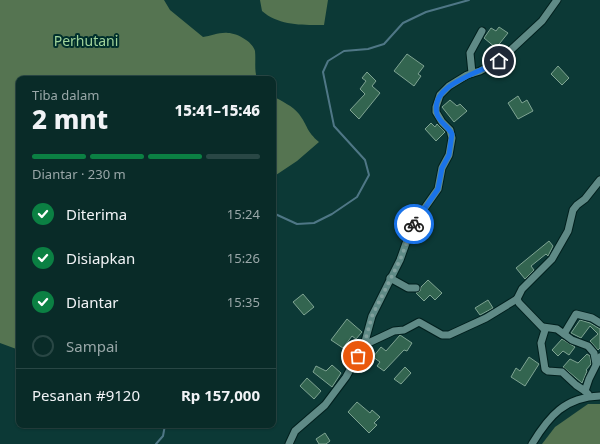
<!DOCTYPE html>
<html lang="id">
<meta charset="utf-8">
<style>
:root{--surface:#092b28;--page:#123330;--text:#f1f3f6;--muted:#99a7a8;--line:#294745;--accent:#0b8043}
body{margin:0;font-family:"Noto Sans",sans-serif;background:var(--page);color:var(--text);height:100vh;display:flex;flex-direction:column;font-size:15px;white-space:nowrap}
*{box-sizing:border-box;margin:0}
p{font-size:13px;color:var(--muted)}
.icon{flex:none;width:22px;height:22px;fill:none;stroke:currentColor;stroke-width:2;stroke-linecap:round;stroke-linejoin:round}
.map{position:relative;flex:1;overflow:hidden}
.sheet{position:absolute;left:16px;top:76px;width:260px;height:352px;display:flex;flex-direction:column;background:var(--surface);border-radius:8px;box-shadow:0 1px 3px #0004,0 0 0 1px var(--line)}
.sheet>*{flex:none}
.pin{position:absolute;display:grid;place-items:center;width:34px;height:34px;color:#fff;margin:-17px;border:2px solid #fff;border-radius:50%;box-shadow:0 1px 4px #0007}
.courier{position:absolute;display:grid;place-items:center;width:40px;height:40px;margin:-20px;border:3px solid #1a73e8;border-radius:50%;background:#fff;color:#222;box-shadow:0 1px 5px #0007}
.headline em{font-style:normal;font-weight:800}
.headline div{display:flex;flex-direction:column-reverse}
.headline{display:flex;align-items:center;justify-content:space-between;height:68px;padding:0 16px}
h1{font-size:26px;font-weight:800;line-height:30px}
.bar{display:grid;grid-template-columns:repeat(4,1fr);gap:6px 4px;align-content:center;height:48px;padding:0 16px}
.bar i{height:5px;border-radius:3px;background:var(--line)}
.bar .on{background:var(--accent)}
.bar p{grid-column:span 4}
.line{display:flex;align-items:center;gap:10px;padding:0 16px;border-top:1px solid var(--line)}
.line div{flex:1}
ol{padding:0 16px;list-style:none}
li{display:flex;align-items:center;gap:12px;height:44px}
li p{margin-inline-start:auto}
li .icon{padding:4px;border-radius:50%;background:var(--accent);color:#fff;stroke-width:4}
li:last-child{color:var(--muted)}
li i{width:22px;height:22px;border:2px solid var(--line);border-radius:50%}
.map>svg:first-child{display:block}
</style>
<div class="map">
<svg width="600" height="444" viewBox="0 0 600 444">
<rect width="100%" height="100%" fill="#0c3936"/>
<g fill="#557451">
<path d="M0,0h164l6,10 33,27c8,-1 17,-5 25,-4 9,0 25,9 27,18 1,10 -1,18 2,28h-238v271l-19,-7z"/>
<path d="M260,0h68l-4,25c-21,0 -45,1 -62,-14z"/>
<path d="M273,96c8,5 20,10 26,18 9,12 7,17 20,28l-22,19 -24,16z"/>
<path d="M588,404h12v40h-58l13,-17z"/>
</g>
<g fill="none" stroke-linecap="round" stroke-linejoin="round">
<g stroke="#4f7786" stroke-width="2">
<path d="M273,213l24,11 17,-1 18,-9 25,-17 12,-22 -4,-15 -31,-34 -11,-54 5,-11 16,-10 24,-2 16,-5 19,-21 23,-11 43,-12"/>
<path d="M156,444l7,-8 2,-11"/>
</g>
</g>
<g fill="#336550" stroke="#7fa493">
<path d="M499,27l9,6 -12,15 -12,-10 7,-10 5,3z"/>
<path d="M407,54l17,12 -6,8 3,2 -7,10 -20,-15z"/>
<path d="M558,66l11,12 -7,7 -11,-11z"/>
<path d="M367,72l9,9 -4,5 8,7 -21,26 -9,-9 15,-16 -5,-5 6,-8 -4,-3z"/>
<path d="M518,96l4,7 5,-3 6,11 -15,8 -10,-16z"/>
<path d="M450,100l7,6 3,-2 7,7 -13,11 -12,-15z"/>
<path d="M431,123l4,4 2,-3 8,8 -9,9 -11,-12z"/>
<path d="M549,241l4,5 -5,10 -2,-2 -15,12 3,4 -9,9 -9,-11z"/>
<path d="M428,280l14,13 -7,7 -5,-5 -6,6 -8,-8 4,-2 1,-4z"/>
<path d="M303,294l11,13 -10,8 -11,-13z"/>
<path d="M488,300l5,8 -13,7 -5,-7z"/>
<path d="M347,319l15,13 -6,7 -4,-3 -9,12 -12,-8z"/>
<path d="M580,320l10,3 10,6v19l-2,2 -8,-9 8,-7 -8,-8 -9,12 -10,-5z"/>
<path d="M400,335l12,8 -5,8 -3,-1 -20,21 -7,-5 3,-4 -7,-5 8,-10 5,4z"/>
<path d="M562,339l13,8 -6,8 -6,-4 -5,5 -6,-6z"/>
<path d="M587,354l3,2 1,8 -5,6 1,1 -5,12 -19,-16 7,-8 8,4z"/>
<path d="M529,357l10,7 -14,22 -14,-9 5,-9 4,3z"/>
<path d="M332,365l9,8 -9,14 -19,-15 3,-6 10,5z"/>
<path d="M405,367l6,6 -10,11 -7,-5z"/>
<path d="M307,378l14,13 -7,8 -14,-13z"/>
<path d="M357,402l13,11 2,-3 8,7 -6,6 3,2 -8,8 -21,-21z"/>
<path d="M325,433l5,8 -4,3h-7l-3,-5z"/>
</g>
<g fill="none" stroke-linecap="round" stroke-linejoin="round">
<defs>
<g id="minor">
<path d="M472,73l-2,-20 12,-22"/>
<path d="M390,278l18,10h8"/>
<path d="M543,327l14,2 15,11 16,6 6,7 2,11"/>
<path d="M564,334l12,-20 16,4 8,5"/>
<path d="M364,345l30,-14 10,-1 15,-8 23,13h7l37,-17 31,-19"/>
<path d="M585,391l-9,-6 -14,-13 -14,-1 -3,-2 -4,-26 4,-13 -26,-27 -2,-4 5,-10 30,-30 16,-28 5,-21 4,-5 8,-6 15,-19"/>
<path d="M588,394l-3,-3 4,-12 11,-22"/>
<path d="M289,444l6,-13 30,-26 21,-28 18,-32 8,-29 28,-56 10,-28 9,-16 19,-27 4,-21 7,-13 3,-17 -2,-8 -8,-8 -6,-10v-5l4,-12 9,-9 18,-11 13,-4 19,-10 43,-40 15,-21"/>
<path d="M532,444c17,-28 33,-47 68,-48"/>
</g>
</defs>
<use href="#minor" stroke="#001f1d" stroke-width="9"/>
<use href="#minor" stroke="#5f8a86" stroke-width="7"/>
</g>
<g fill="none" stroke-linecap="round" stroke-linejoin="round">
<path stroke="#81a09d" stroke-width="4" stroke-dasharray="0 7.2" d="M358,356l6,-11 8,-29 28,-56 14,-36"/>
<path stroke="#1a73e8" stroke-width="5" d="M414,224l24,-35 4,-21 7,-13 3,-21c-4,-8 -13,-12 -15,-20 -8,-30 44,-41 62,-53"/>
</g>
<g text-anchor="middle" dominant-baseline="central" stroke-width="4" stroke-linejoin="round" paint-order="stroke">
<g font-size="14" fill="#9fd29a" stroke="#002f2c">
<text x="86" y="40">Perhutani</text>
</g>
</g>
</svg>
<div class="pin" style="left:358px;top:356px;background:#ea580c"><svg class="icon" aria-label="bag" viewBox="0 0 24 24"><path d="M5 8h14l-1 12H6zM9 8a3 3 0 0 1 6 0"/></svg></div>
<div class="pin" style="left:499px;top:61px;background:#1f2937"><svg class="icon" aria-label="home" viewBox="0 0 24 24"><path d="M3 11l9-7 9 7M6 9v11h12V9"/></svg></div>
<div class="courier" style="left:414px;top:224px"><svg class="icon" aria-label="bike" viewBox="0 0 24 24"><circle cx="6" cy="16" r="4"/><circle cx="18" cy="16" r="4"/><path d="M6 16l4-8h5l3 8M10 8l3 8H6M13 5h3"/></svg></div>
<section class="sheet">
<div class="headline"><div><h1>2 mnt</h1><p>Tiba dalam</p></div><em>15:41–15:46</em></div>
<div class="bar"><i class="on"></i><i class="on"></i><i class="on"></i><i></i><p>Diantar · 230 m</p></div>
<ol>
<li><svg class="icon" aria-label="check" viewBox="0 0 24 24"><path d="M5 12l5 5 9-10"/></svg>Diterima<p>15:24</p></li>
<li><svg class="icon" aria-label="check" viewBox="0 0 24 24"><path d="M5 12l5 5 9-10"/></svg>Disiapkan<p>15:26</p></li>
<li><svg class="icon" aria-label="check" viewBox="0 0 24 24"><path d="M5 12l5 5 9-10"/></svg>Diantar<p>15:35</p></li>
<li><i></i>Sampai</li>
</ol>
<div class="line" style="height:52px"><div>Pesanan #9120</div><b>Rp 157,000</b></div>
</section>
</div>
